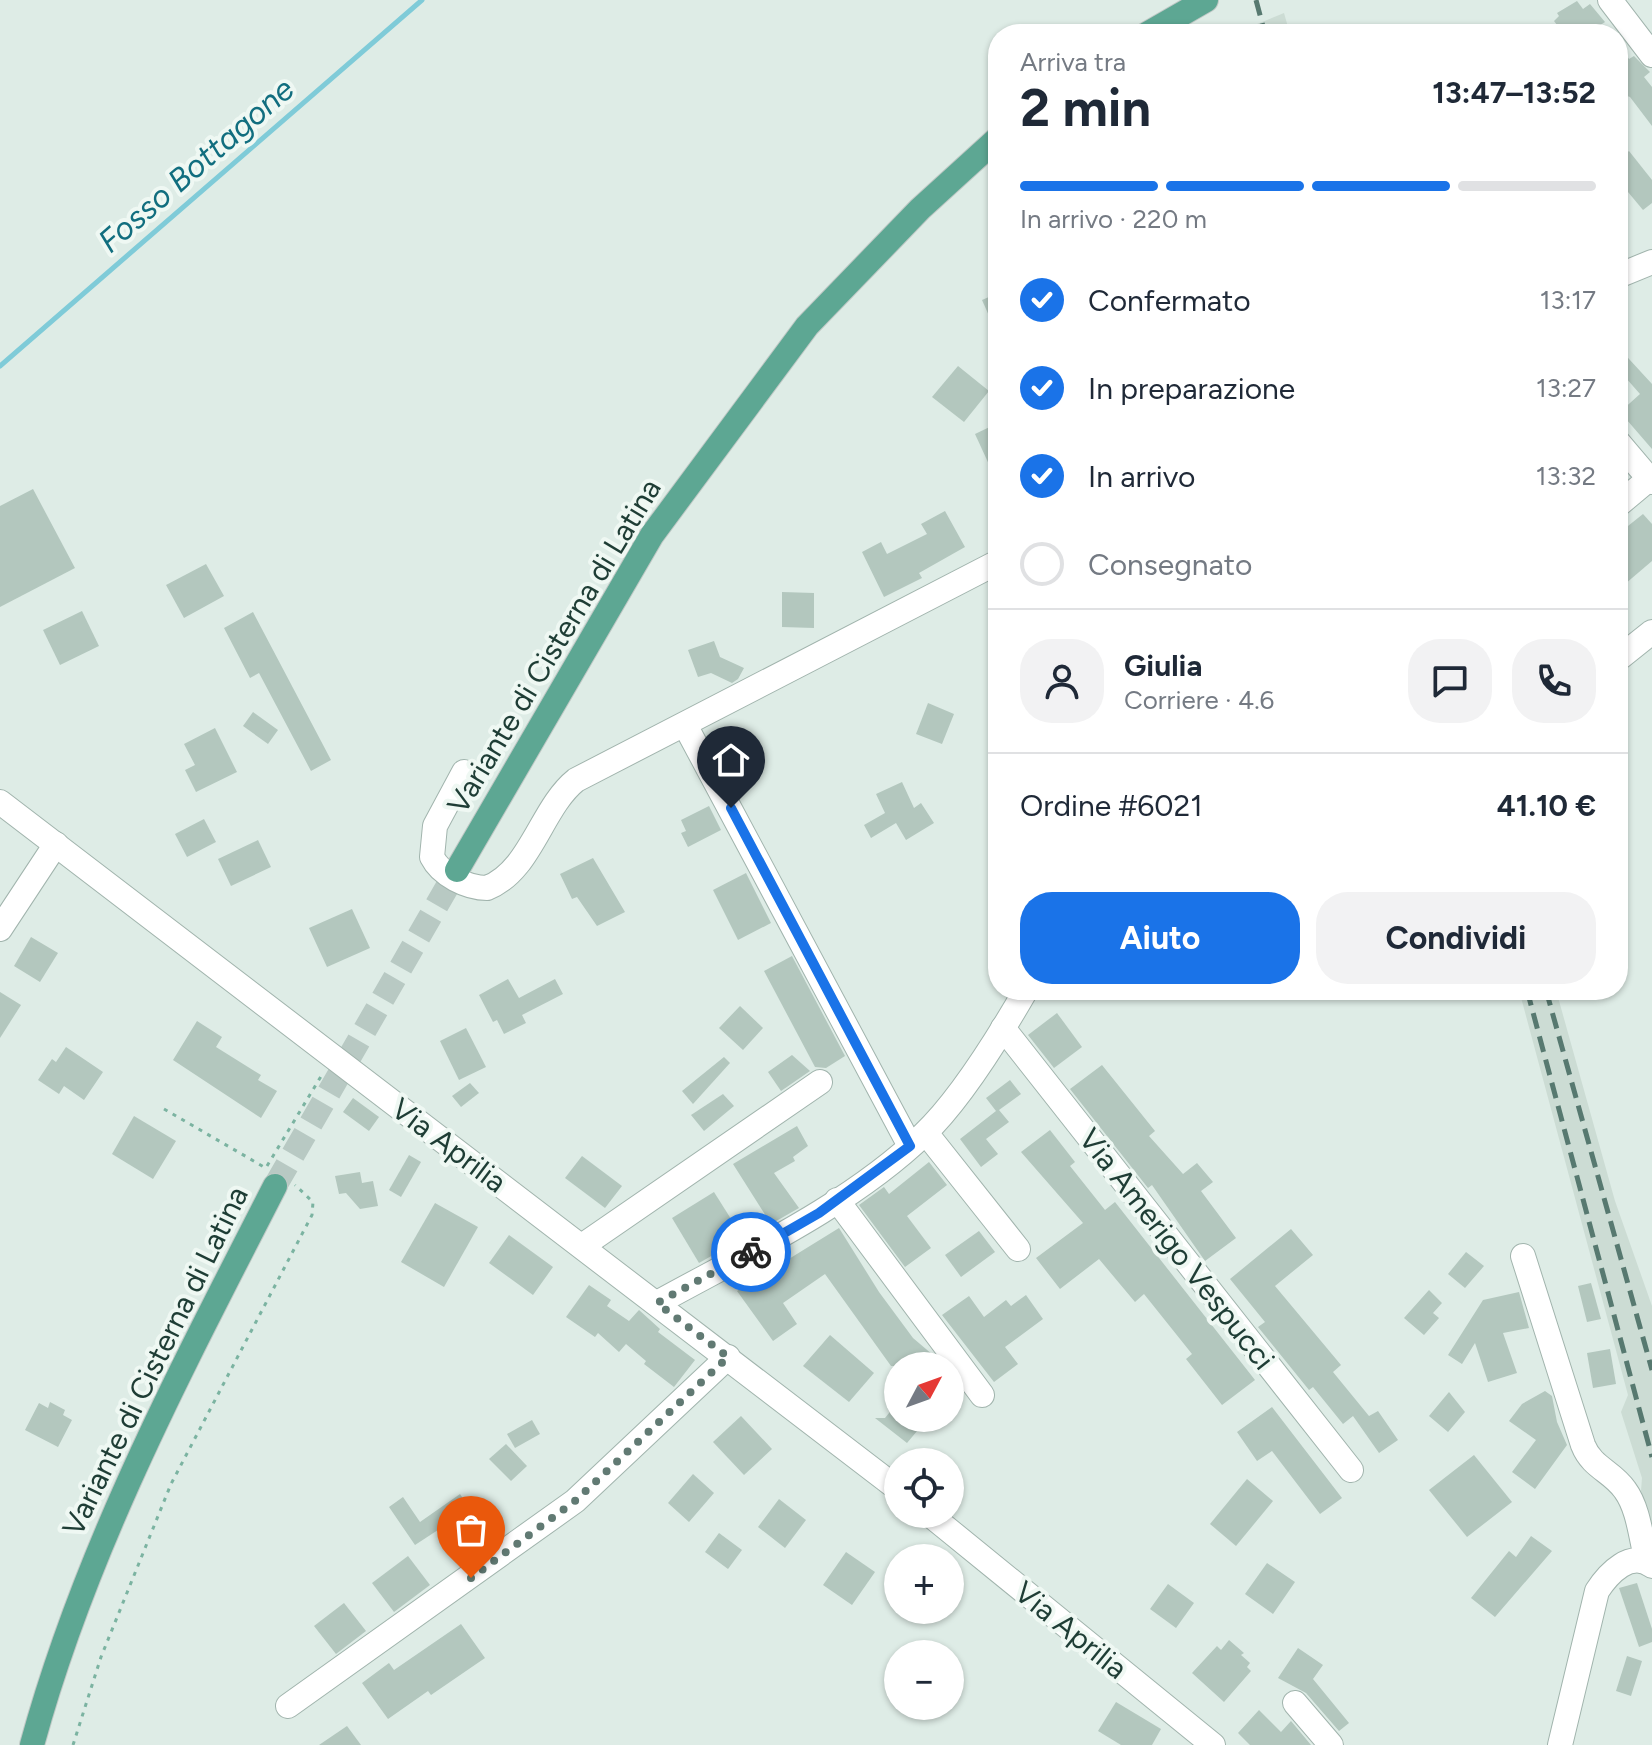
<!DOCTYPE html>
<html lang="it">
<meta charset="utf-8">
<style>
:root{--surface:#fff;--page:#f2f2f3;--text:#1f2937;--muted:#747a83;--line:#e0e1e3;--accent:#1a73e8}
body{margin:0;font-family:Figtree,sans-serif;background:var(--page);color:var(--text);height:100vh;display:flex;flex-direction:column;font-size:30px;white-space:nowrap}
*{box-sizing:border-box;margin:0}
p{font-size:26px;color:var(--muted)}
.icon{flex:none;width:44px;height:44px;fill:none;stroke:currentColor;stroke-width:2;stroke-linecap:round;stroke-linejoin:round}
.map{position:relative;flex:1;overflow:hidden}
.side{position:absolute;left:988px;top:24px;width:640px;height:976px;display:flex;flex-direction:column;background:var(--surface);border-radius:32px;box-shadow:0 2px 6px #0004}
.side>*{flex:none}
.needle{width:52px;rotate:49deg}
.buttons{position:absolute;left:884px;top:1352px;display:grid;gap:16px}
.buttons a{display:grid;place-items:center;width:80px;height:80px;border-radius:50%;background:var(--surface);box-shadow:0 2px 6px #0004;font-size:40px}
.pin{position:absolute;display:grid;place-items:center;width:68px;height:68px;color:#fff;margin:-82px -34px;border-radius:50% 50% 50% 0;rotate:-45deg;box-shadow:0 0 8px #0007}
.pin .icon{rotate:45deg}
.courier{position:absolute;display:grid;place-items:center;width:80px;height:80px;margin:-40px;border:6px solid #1a73e8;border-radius:50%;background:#fff;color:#222;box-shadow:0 2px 10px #0007}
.overview em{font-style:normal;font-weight:700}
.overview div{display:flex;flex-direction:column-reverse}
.overview{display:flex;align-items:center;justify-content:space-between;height:136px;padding:0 32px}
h1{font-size:52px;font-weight:700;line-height:60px}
.bar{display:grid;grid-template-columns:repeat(4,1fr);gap:12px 8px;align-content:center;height:96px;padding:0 32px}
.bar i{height:10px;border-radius:6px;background:var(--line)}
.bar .on{background:var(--accent)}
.bar p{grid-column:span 4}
.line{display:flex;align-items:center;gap:20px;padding:0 32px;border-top:2px solid var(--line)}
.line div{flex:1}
.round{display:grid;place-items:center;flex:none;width:84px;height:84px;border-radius:32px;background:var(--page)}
ol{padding:0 32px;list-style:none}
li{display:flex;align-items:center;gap:24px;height:88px}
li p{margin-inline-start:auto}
li .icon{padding:8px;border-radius:50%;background:var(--accent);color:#fff;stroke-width:4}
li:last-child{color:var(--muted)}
li i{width:44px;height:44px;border:4px solid var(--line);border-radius:50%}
.primary-button{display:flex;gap:16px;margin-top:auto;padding:16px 32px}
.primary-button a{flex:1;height:92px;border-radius:32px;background:var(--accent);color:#fff;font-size:32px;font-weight:700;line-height:92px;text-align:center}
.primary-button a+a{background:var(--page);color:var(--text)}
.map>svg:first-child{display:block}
</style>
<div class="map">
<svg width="1652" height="1745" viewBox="0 0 1652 1745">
<rect width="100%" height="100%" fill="#deece6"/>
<g fill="#ccdcd4">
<path d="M1284,13l6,21h-30l-3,-10z"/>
<path d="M1519,990h37l59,211 37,105v224l-11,-39 1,-13 -21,-66 7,-17z"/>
</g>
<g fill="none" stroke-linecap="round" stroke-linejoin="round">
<path stroke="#7fcbd8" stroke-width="5" d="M0,366l422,-366"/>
</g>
<g fill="#b3c7be">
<path d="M1577,1l6,8 7,-5 15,18 -6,4 6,8h-41l-10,-13 5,-5 -2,-3z"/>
<path d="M1618,44l11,15 5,-3 16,16 -6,5 8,10v39l-22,-29 -6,-2 -6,5z"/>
<path d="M1629,151l23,29v23l-9,7 -25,-30v-20z"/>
<path d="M998,293v43l-16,-36z"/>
<path d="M1618,347l34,37v65l-32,-37 20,-18 -22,-25z"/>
<path d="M958,366l31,25 -25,31 -32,-25z"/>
<path d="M998,423v61l-23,-50z"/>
<path d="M33,489l42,79 -75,39v-101z"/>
<path d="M945,511l20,36 -46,26 3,5 -38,19 -22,-45 19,-10 6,12 40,-20 -6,-10z"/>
<path d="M1643,514l9,10v37l-34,29v-56z"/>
<path d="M206,564l18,32 -40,22 -18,-33z"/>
<path d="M782,592l32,1v35l-32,-1z"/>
<path d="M82,611l17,35 -39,19 -17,-35z"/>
<path d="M253,612l78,148 -20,11 -52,-98 -9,5 -26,-50z"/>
<path d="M714,641l6,16 24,11 -6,11 -6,4 -21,-10 -13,4 -10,-27z"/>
<path d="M928,703l26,11 -12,30 -26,-10z"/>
<path d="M253,712l25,18 -10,14 -25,-18z"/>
<path d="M215,728l22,44 -41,20 -11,-22 10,-5 -11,-21z"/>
<path d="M902,782l12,26 7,-5 13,20 -28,17 -10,-17 -25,15 -7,-13 21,-12 -9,-19z"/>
<path d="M709,806l12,24 -33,17 -7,-14 5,-2 -5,-11z"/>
<path d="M204,819l12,23 -29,15 -12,-23z"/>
<path d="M258,840l13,27 -40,19 -13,-27z"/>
<path d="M593,858l32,54 -28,14 -20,-29 -5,2 -12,-25z"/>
<path d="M746,873l25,50 -33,17 -25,-50z"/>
<path d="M352,909l18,39 -43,19 -18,-39z"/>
<path d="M31,937l27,16 -18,29 -26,-16z"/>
<path d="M792,956l53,100 -19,12 -11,-1 -51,-96z"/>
<path d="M508,979l11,19 36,-19 8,15 -41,21 4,8 -22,11 -7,-14 -4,2 -14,-27z"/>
<path d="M0,992l21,13 -21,33z"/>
<path d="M740,1006l23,22 -20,22 -24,-22z"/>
<path d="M1057,1013l25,34 -28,21 -26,-33z"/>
<path d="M197,1021l25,16 -6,10 45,28 -3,5 19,11 -16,27 -88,-58z"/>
<path d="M466,1028l20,39 -27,13 -19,-39z"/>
<path d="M66,1047l37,25 -19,28 -20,-14 -5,8 -21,-14 14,-21 4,3z"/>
<path d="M792,1055l18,16 -29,20 -13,-19z"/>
<path d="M724,1057l6,6 -37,41 -11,-13z"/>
<path d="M1102,1065l53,66 -6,5 34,38 14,-11 16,19 -12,9 35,47 -31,23 -53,-76 -4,3 -78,-99z"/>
<path d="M1010,1080l11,14 -22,16 10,12 -23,17 12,15 -17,13 -21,-28 36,-28 -10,-13z"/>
<path d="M470,1083l9,10 -18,14 -9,-11z"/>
<path d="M723,1094l11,12 -30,25 -13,-16z"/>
<path d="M353,1098l26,19 -10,14 -26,-19z"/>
<path d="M134,1116l42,25 -23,38 -41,-25z"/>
<path d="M797,1126l11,20 -15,11 2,4 -21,12 25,35 -28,16 -38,-60z"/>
<path d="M1050,1130l25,32 -5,4 35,44 10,-8 140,178 -33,25 -36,-46 6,-5 -48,-60 -9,8 -36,-43 -39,30 -24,-31 47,-35 -62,-71z"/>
<path d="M409,1155l12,7 -20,35 -12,-7z"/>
<path d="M582,1156l40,30 -17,22 -40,-30z"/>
<path d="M929,1162l18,23 -40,31 24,32 -26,19 -46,-62 25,-18 5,7z"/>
<path d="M360,1172l2,11 11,-2 5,25 -18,3 -14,-16 -7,1 -4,-18z"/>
<path d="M714,1192l29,46 -44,25 -27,-45z"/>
<path d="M435,1203l43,24 -34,60 -43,-25z"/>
<path d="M839,1228l40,64 34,46 20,17 -10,11h-32l-66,-92 -42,29 14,21 -24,17 -36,-50z"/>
<path d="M1291,1229l22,26 -38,31 66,79 -8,7 36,44 9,-5 20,29 -19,13 -26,-37 -10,8 -30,-37 -4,3 -51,-63 7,-5 -35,-43z"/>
<path d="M979,1231l16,21 -34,25 -16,-22z"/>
<path d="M509,1235l44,32 -20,28 -44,-32z"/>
<path d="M1466,1252l18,14 -19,22 -17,-14z"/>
<path d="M1591,1283l10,36 -14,3 -9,-36z"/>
<path d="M589,1285l22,15 -4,6 22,15 10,-11 21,19 -2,3 37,28 -21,27 -30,-23 2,-3 -20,-17 -7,8 -21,-19 -3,4 -29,-20z"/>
<path d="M1429,1290l13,13 -9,10 6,5 -15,17 -20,-17z"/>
<path d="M1519,1292l10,36 -26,5 14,40 -29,9 -13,-39 -13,21 -14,-9 35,-55z"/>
<path d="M1026,1295l17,24 -38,28 13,17 -24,18 -52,-67 27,-19 15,21 22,-17 5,6z"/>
<path d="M830,1335l44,38 -25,29 -46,-36z"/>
<path d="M1610,1349l6,35 -23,4 -6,-35z"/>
<path d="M1545,1391l7,5 5,26 10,23 -32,44 -23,-17 24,-32 -27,-19 13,-17z"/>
<path d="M1449,1392l16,20 -17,20 -19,-16z"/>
<path d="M50,1402l15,8 -2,5 9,5 -14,27 -33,-17 14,-27 9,5z"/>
<path d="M898,1402v16h30l-21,25 -32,-25h10z"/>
<path d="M1272,1407l70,91 -22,16 -48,-63 -15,10 -20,-29z"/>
<path d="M741,1416l31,33 -28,26 -31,-33z"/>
<path d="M532,1420l8,14 -25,14 -8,-14z"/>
<path d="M506,1444l21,22 -16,15 -22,-22z"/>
<path d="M1474,1455l38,47 -45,35 -38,-47z"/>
<path d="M693,1474l21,19 -25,29 -21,-19z"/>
<path d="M1247,1479l26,22 -37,45 -26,-22z"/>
<path d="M460,1494l24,36 -29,19 -14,-21 -26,17 -26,-38 14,-10 17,25z"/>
<path d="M779,1499l27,21 -21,28 -27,-21z"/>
<path d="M719,1533l23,17 -14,19 -23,-17z"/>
<path d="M1531,1536l21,15 -57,66 -24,-19 38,-47 7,6z"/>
<path d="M846,1552l29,20 -23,33 -29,-20z"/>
<path d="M408,1556l22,29 -36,27 -22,-29z"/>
<path d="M1267,1563l28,19 -22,32 -28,-20z"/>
<path d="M1637,1583l15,46v13l-13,5 -20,-59z"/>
<path d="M1168,1584l26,19 -18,25 -26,-19z"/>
<path d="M344,1603l22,28 -30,23 -22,-28z"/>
<path d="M461,1624l24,34 -54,37 -3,-4 -40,28 -26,-36 27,-20 5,7z"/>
<path d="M1229,1640l15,13 -3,2 9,8 -3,4 4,4 -27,31 -32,-29 25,-27 4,4z"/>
<path d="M1298,1648l25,17 -10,14 36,44 -10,8 -33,-38 -28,-15z"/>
<path d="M1627,1656l15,5 -11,35 -15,-5z"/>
<path d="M1116,1702l45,27 -9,16h-31l-23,-14z"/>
<path d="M1259,1710l22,22 10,-11 20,24h-61l-12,-12z"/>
<path d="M347,1726l14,19h-42z"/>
</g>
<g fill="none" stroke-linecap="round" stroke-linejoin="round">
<path stroke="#b8c9c3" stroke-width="24" stroke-dasharray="24 12" stroke-linecap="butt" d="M275,1186l182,-316"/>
<defs>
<g id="minor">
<path d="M1610,0l42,55"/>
<path d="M1618,276l34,-14"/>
<path d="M1618,442l34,40"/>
<path d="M1618,505l31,-26"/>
<path d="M1618,659l34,-27"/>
<path d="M685,725l225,421"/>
<path d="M464,772l-29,54 -3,31c9,18 35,31 55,31 44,-17 54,-80 89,-108l422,-218"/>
<path d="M0,802l898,687"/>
<path d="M0,929l56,-85"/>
<path d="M1003,1028l348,442"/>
<path d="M926,1133l92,116"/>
<path d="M837,1200l145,195"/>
<path d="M582,1246l238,-164"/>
<path d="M1523,1256l60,189c9,23 29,26 42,45 14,19 16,49 22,72"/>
<path d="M657,1303c87,-48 195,-99 267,-169 37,-35 76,-99 102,-144"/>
<path d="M929,1514l284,231"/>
<path d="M1295,1703l36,42"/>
<path d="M288,1706l287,-205 153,-144"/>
<path d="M1560,1745l37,-154c11,-17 34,-42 55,-25"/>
</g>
<g id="major">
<path d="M1147,34l59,-34"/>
<path d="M457,870l195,-335 155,-209 113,-117 78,-71"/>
<path d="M32,1745c54,-198 150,-377 243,-559"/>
</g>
</defs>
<use href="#minor" stroke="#a1b4ad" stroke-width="26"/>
<use href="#major" stroke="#c0c9c6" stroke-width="26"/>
<g stroke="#7bb3a1" stroke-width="3" stroke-dasharray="4 6" stroke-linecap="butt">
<path d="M164,1109l100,58"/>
<path d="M267,1166l56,-93"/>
<path d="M73,1745l28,-88 70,-173 141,-269 1,-13 -18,-17"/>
</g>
<use href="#minor" stroke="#fff" stroke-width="24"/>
<use href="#major" stroke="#5da793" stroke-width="24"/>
<g stroke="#577970" stroke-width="5" stroke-dasharray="16 8" stroke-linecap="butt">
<path d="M1256,0l9,34"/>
<path d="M1527,990l125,467"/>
<path d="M1546,990l106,380"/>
</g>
</g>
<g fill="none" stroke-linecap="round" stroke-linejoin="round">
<path stroke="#617a73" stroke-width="8" stroke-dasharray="0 14.4" d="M471,1578l104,-77 153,-144 -71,-54 94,-51"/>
<path stroke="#1a73e8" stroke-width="10" d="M731,808l179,338 -91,67 -68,39"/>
</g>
<g text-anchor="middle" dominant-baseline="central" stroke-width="8" stroke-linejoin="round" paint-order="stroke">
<g font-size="30" fill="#1e3d35" stroke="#eff8f3">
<text transform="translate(554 646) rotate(-59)">Variante di Cisterna di Latina</text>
<text transform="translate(449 1145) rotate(37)">Via Aprilia</text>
<text transform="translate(1177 1249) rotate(52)">Via Amerigo Vespucci</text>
<text transform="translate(155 1361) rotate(-64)">Variante di Cisterna di Latina</text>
<text transform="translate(1071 1630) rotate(39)">Via Aprilia</text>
</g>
<g font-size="32" font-style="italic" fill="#116e7f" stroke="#eff8f3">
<text transform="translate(196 165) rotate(-41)">Fosso Bottagone</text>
</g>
</g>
</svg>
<div class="buttons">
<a><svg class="needle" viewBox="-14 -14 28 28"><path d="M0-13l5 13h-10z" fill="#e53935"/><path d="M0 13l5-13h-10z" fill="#747a83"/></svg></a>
<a><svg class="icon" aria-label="locate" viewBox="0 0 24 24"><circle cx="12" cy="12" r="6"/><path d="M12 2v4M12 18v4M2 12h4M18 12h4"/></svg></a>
<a>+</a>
<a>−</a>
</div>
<div class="pin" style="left:471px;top:1578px;background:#ea580c"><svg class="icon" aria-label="bag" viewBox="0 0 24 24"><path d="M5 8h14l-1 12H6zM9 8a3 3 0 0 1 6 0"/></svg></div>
<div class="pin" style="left:731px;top:808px;background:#1f2937"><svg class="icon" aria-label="home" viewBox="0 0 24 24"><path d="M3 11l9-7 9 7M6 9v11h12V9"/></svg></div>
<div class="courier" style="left:751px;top:1252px"><svg class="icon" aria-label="bike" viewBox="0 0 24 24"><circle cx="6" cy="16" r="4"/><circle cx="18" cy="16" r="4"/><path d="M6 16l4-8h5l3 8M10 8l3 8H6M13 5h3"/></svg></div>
<section class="side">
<div class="overview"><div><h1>2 min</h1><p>Arriva tra</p></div><em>13:47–13:52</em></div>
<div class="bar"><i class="on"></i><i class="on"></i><i class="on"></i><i></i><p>In arrivo · 220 m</p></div>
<ol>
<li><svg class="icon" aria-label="check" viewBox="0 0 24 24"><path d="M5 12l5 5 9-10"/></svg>Confermato<p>13:17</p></li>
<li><svg class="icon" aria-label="check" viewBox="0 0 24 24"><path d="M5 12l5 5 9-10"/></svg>In preparazione<p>13:27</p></li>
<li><svg class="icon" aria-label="check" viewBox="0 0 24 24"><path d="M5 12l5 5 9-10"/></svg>In arrivo<p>13:32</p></li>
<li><i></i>Consegnato</li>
</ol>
<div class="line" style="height:144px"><a class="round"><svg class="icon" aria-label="person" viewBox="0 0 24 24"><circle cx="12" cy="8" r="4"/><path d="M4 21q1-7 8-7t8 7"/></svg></a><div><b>Giulia</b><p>Corriere · 4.6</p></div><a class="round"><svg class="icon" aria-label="chat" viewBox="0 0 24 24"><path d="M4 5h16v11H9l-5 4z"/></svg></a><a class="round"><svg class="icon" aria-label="phone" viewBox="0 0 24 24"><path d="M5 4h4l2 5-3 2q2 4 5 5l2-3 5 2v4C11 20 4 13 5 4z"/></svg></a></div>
<div class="line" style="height:104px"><div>Ordine #6021</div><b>41.10 €</b></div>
<div class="primary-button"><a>Aiuto</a><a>Condividi</a></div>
</section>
</div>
